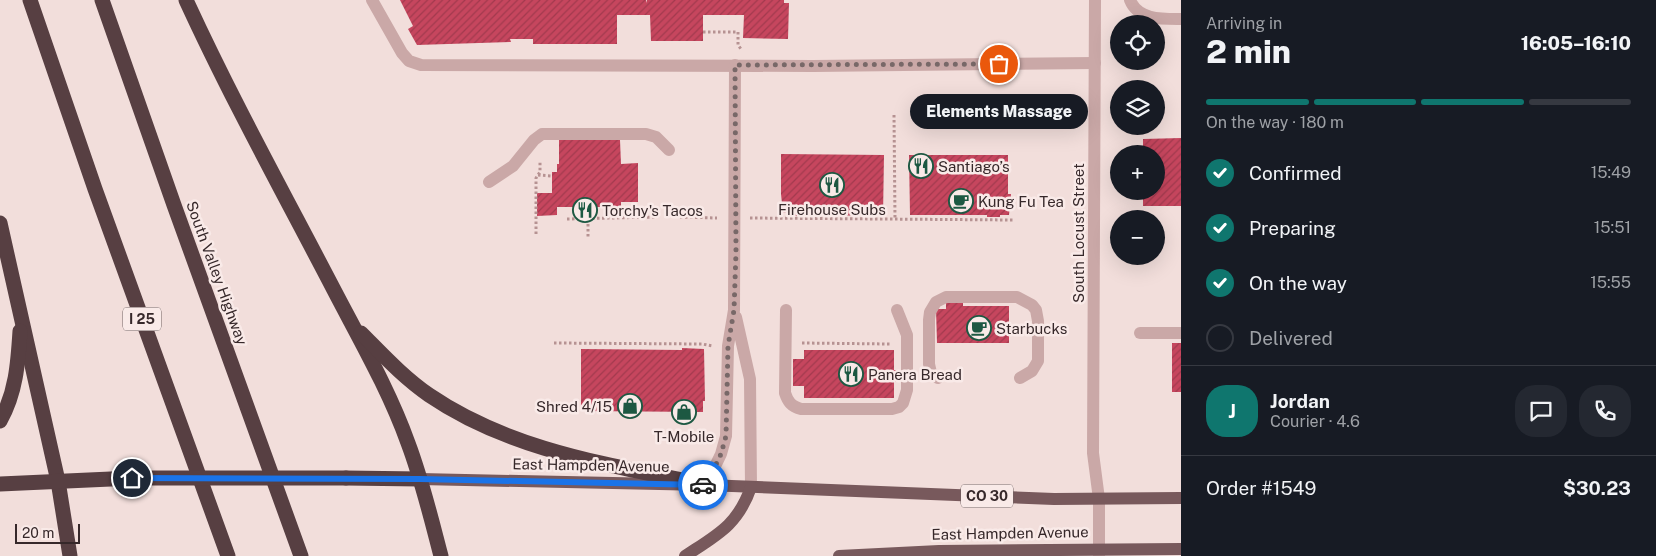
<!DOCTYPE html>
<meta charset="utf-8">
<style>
:root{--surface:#171b24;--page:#242831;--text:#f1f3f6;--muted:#9ea1a6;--line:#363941;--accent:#0f766e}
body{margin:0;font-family:"Public Sans",sans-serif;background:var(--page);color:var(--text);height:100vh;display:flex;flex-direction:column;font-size:19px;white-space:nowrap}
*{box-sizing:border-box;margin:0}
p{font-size:16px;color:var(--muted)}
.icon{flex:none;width:28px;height:28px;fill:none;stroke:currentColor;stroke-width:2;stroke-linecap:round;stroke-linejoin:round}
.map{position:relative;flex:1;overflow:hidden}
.side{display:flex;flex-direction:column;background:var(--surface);width:475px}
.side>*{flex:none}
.fabs{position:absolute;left:1110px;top:15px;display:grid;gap:10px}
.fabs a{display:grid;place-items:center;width:55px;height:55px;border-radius:50%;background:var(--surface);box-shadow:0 5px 20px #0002;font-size:25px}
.scale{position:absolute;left:15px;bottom:12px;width:65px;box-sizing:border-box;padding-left:5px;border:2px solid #36282a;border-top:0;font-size:14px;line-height:18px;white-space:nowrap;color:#36282a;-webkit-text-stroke:4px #f9eae8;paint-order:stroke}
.pin{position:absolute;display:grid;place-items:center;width:42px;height:42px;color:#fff;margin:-21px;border:2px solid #fff;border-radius:50%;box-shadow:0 1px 5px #0007}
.courier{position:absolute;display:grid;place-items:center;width:50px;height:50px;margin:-25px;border:4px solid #1a73e8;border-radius:50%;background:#fff;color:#222;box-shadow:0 1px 6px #0007}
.bubble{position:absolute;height:35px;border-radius:18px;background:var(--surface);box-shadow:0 5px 20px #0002;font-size:16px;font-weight:800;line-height:35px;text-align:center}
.overview em{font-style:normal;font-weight:800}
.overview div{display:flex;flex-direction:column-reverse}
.overview{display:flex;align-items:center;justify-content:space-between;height:85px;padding:0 25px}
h1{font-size:32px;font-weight:800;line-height:38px}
.bar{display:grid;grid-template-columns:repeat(4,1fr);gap:8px 5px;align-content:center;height:60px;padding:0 25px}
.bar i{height:6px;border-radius:4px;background:var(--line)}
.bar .active{background:var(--accent)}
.bar p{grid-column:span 4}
.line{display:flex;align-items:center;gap:12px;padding:0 25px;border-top:1px solid var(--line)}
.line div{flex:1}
.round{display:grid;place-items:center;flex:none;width:52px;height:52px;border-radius:20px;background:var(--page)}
ol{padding:0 25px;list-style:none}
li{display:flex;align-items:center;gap:15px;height:55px}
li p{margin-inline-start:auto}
li .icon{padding:5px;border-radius:50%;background:var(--accent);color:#fff;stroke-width:4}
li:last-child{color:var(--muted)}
li i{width:28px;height:28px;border:2px solid var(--line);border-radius:50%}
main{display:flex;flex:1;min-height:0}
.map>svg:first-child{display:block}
</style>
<main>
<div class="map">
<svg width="1181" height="556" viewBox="0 0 1181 556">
<defs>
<pattern id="building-hatch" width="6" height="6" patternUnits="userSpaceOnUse" patternTransform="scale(1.25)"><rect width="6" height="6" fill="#c6465e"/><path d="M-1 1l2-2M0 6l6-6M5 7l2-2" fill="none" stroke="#a23a4e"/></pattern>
</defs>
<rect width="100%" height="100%" fill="#f2dedb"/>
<g fill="url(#building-hatch)">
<path d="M400,0h246v3l1,-3h137v3h5l-1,36 -45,-1 1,-23h-41v26h-52l-1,-26h-33v29h-84v-5h-23l1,3 -94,3 -9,-16 5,-3z"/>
<path d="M1181,138v68h-38v-15h13v-37h-13v-15z"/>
<path d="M559,140h61l1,24 17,-1v39h-17v5h-26v10h-20v-10h-18v8l-20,1v-23h15v-21h5v-8h2z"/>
<path d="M781,154l103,1 -1,61 -72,-1v1h-20v-3h-8l-2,-19z"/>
<path d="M909,155h99v39h3l-2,21h-9v2h-13v-2h-77z"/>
<path d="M946,301h17v5h46v37h-72l-1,-34h10z"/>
<rect x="1172" y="343" width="9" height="49"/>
<path d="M682,348l22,1 1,52h-2v11l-122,-1v-62l101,1z"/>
<path d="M804,350h90v20h6v12h-6v16h-90v-12h-11v-27h11z"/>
</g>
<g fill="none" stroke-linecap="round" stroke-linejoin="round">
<g stroke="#b69292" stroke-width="3" stroke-dasharray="2.5 2.5" stroke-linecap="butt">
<path d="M703,32h35v13l3,4"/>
<path d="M894,115l1,104"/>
<path d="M538,175l14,1"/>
<path d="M680,217l37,1"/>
<path d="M750,218l263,2"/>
<path d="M567,219l90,-2"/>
<path d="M588,219v19"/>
<path d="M536,234v-56l4,-6v-11"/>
<path d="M554,343l148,1 11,2"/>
<path d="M802,343l88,1"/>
</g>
<g stroke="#caa8a7" stroke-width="12">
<path d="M372,0l30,53 7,8 12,4 392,1 282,-3"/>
<path d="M1130,0c8,20 32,19 51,19"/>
<path d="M489,182l24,-16 21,-26 8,-6h104l10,3 13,13"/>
<path d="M786,310l-1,83c3,9 6,13 16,16h91l7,-2 4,-4 4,-13v-55l-10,-25"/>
<path d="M736,317l14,62 1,108"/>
<path d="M1140,333h41"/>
<path d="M938,378l-7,-5 -2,-9v-44l1,-8 6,-10 10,-5h71l15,8 4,5 2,11v40l-6,10 -12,7"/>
<path d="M706,485l15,-31 5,-18 2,-90 6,-36 1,-245"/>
</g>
<path stroke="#caa8a7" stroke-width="12" d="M1095,0l-2,453 6,46v57"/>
<g stroke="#78595c" stroke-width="12">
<path d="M420,479l286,6 348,14 127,-1"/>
<path d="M685,556c32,-21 53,-31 66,-69"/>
<path d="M839,556l100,-5 242,-2"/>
</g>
<g stroke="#573f42" stroke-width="15">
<path d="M30,0l65,189 133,367"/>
<path d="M102,0l72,205 127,351"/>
<path d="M186,0c45,98 98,194 148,290 26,50 55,100 74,153 14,37 23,75 33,113"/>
<path d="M0,223l58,258 12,75"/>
<path d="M361,333c22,22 42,44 68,62 82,56 182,70 277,90"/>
<path d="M0,421c16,-28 18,-58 20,-90"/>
<path d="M346,478l74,1"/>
<path d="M0,484l133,-6"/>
</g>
<path stroke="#573f42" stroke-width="15" d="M133,478h213"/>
</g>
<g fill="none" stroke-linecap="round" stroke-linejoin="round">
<path stroke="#786868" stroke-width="5" stroke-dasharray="0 9" d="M703,485h3l15,-31 5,-18 2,-90 6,-36 2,-58 -1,-187 264,-1"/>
<path stroke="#1a73e8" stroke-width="6" d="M132,478l288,1 283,6"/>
</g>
<defs>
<symbol id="restaurant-ring" viewBox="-11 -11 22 22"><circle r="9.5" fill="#f9eae8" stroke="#1d5842" stroke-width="1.5"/><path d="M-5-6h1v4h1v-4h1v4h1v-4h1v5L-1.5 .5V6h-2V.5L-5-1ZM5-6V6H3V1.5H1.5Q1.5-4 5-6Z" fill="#1d5842"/></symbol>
<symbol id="cafe-ring" viewBox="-11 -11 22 22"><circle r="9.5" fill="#f9eae8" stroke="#1d5842" stroke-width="1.5"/><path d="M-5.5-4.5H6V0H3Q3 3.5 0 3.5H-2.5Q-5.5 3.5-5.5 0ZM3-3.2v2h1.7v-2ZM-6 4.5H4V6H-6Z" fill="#1d5842"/></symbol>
<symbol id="shop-ring" viewBox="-11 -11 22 22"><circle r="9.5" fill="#f9eae8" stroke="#1d5842" stroke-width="1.5"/><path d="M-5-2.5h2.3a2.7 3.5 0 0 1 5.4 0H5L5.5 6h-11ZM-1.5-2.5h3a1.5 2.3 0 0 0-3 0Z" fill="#1d5842"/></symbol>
</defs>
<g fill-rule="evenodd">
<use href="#restaurant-ring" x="907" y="152" width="28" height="28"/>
<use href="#restaurant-ring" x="818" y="171" width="28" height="28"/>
<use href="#cafe-ring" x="947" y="187" width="28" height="28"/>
<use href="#restaurant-ring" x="571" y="196" width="28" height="28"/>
<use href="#cafe-ring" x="965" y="314" width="28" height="28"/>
<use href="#restaurant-ring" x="837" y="360" width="28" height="28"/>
<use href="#shop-ring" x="616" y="392" width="28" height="28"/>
<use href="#shop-ring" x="670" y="398" width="28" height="28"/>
</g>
<g text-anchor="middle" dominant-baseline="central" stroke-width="5" stroke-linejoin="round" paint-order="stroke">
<g fill="#f9eae8" stroke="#706263" stroke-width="1">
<rect x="123" y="307.5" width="38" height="23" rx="4"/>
<rect x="961" y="484.5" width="52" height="23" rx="4"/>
</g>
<g font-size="14" font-weight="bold" fill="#36282a">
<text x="142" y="319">I 25</text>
<text x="987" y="496">CO 30</text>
</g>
<g font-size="15" fill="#36282a" stroke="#f9eae8" text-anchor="start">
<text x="938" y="166">Santiago’s</text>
<text x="978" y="201">Kung Fu Tea</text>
<text x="832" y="209" text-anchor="middle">Firehouse Subs</text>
<text x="602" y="210">Torchy's Tacos</text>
<text x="996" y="328">Starbucks</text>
<text x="868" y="374">Panera Bread</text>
<text x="612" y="406" text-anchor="end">Shred 4/15</text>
<text x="684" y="436" text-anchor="middle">T-Mobile</text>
</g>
<g font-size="15" fill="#36282a" stroke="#f9eae8">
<text transform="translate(1078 233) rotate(-90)">South Locust Street</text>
<text transform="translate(217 273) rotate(70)">South Valley Highway</text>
<text transform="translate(591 465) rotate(1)">East Hampden Avenue</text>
<text transform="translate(1010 533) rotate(-1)">East Hampden Avenue</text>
</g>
</g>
</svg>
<div class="fabs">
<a><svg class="icon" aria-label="locate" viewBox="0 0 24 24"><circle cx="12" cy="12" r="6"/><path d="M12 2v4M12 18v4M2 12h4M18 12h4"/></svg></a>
<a><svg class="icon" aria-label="layers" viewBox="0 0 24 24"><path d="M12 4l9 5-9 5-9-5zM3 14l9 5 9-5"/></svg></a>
<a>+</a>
<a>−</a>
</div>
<div class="scale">20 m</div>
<div class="pin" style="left:999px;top:64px;background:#ea580c"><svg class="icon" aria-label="bag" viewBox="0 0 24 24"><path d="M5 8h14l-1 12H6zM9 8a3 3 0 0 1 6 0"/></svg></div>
<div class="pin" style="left:132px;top:478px;background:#1f2937"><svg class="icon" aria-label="home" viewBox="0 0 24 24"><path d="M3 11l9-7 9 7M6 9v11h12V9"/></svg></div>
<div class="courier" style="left:703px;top:485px"><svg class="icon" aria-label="car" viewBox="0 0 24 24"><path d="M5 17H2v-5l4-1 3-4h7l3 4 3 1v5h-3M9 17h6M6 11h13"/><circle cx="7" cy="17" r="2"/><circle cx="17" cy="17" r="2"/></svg></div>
<div class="bubble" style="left:910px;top:94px;width:178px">Elements Massage</div>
</div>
<section class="side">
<div class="overview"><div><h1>2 min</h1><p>Arriving in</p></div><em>16:05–16:10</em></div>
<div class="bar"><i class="active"></i><i class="active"></i><i class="active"></i><i></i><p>On the way · 180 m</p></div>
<ol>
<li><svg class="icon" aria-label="check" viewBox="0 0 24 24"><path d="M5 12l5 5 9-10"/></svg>Confirmed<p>15:49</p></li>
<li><svg class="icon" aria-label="check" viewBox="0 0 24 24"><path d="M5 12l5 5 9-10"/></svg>Preparing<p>15:51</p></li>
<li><svg class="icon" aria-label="check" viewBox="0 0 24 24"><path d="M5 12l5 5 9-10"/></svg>On the way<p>15:55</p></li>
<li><i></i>Delivered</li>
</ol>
<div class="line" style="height:90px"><b class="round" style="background:var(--accent);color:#fff">J</b><div><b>Jordan</b><p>Courier · 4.6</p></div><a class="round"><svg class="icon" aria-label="chat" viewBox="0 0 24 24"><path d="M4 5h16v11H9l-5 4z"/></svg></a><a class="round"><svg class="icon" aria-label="phone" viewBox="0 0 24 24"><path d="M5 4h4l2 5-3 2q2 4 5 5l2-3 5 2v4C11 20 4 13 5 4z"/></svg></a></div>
<div class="line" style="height:65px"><div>Order #1549</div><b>$30.23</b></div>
</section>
</main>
